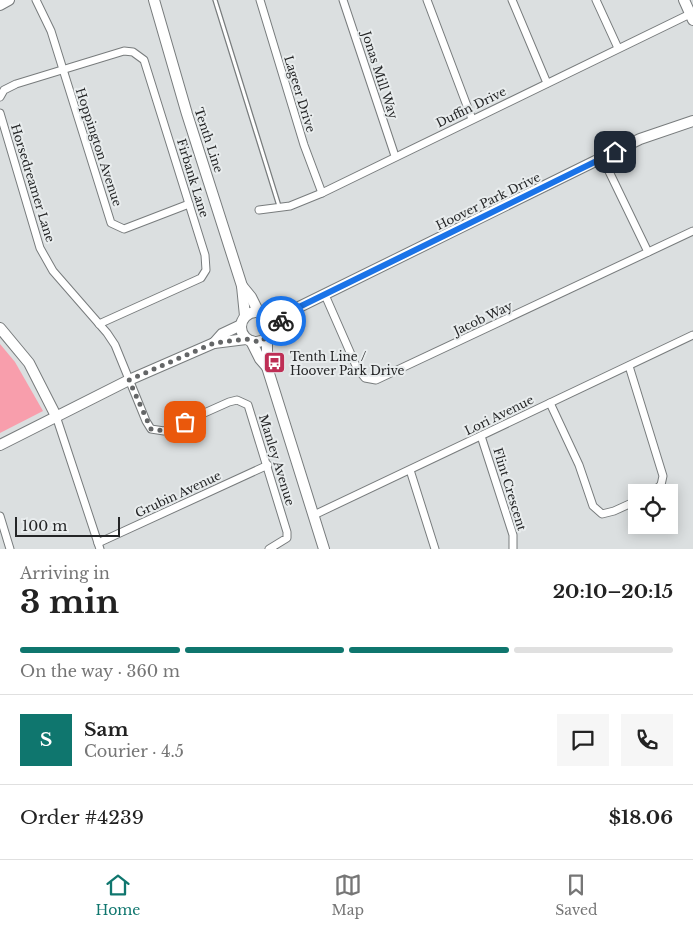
<!DOCTYPE html>
<meta charset="utf-8">
<style>
:root{--surface:#fff;--page:#f6f6f6;--text:#222;--muted:#767676;--line:#e0e0e0;--accent:#0f766e}
body{margin:0;font-family:"Libre Baskerville",serif;background:var(--page);color:var(--text);height:100vh;display:flex;flex-direction:column;font-size:19px;white-space:nowrap}
*{box-sizing:border-box;margin:0}
p{font-size:16px;color:var(--muted)}
.icon{flex:none;width:28px;height:28px;fill:none;stroke:currentColor;stroke-width:2;stroke-linecap:round;stroke-linejoin:round}
.map{position:relative;height:549px;overflow:hidden}
.details{display:flex;flex-direction:column;background:var(--surface);flex:1}
.details>*{flex:none}
.fabs{position:absolute;left:628px;top:484px;display:grid;gap:10px}
.fabs a{display:grid;place-items:center;width:50px;height:50px;border-radius:0px;background:var(--surface);box-shadow:0 2px 12px #0003;font-size:25px}
.scale{position:absolute;left:15px;bottom:12px;width:105px;box-sizing:border-box;padding-left:5px;border:2px solid #242526;border-top:0;font-size:14px;line-height:18px;white-space:nowrap;color:#242526;-webkit-text-stroke:4px #e8eced;paint-order:stroke}
.pin{position:absolute;display:grid;place-items:center;width:42px;height:42px;color:#fff;margin:-21px;border-radius:10px;box-shadow:0 2px 8px #0006}
.courier{position:absolute;display:grid;place-items:center;width:50px;height:50px;margin:-25px;border:4px solid #1a73e8;border-radius:50%;background:#fff;color:#222;box-shadow:0 1px 6px #0007}
.headline em{font-style:normal;font-weight:800}
.headline div{display:flex;flex-direction:column-reverse}
.headline{display:flex;align-items:center;justify-content:space-between;height:85px;padding:0 20px}
h1{font-size:32px;font-weight:800;line-height:38px}
.bar{display:grid;grid-template-columns:repeat(4,1fr);gap:8px 5px;align-content:center;height:60px;padding:0 20px}
.bar i{height:6px;border-radius:4px;background:var(--line)}
.bar .selected{background:var(--accent)}
.bar p{grid-column:span 4}
.line{display:flex;align-items:center;gap:12px;padding:0 20px;border-top:1px solid var(--line)}
.line div{flex:1}
.round{display:grid;place-items:center;flex:none;width:52px;height:52px;border-radius:0px;background:var(--page)}
.tab-bar{display:flex;justify-content:space-around;align-items:center;height:70px;border-top:1px solid var(--line);background:var(--surface);font-size:14px;color:var(--muted)}
.tab-bar a{display:grid;justify-items:center;gap:2px}
.tab-bar .selected{color:var(--accent)}
.map>svg:first-child{display:block}
</style>
<div class="map">
<svg width="693" height="549" viewBox="0 0 693 549">
<rect width="100%" height="100%" fill="#dbdfe0"/>
<path fill="#f89eac" d="M0,344l15,18 28,49 -43,22z"/>
<g fill="none" stroke-linecap="round" stroke-linejoin="round">
<defs>
<path id="lane" d="M215,0l64,206"/>
<g id="street">
<path d="M36,0l15,31 60,192 13,6 65,-25"/>
<path d="M260,0l44,145 18,48"/>
<path d="M343,0l52,156"/>
<path d="M427,0l45,119"/>
<path d="M512,0l35,83"/>
<path d="M596,0l22,48"/>
<path d="M0,97l4,-7 12,-6 108,-33 9,1 11,8 61,195 1,15 -5,8 -102,46"/>
<path d="M0,113l40,135 13,23 54,62 8,12 31,76 5,8 13,2 65,-29 8,-2 11,5 39,127v6l-18,11"/>
<path d="M603,159l45,93"/>
<path d="M259,210l31,-4 32,-13 368,-179"/>
<path d="M325,295l32,73 8,10 11,2 317,-149"/>
<path d="M629,366l34,110 -2,9 -8,7"/>
<path d="M550,403l29,62 14,41 9,8 12,-3 22,-10"/>
<path d="M56,416l44,133"/>
<path d="M481,436l32,99v14"/>
<path d="M410,470l25,79"/>
<path d="M314,515l379,-180"/>
<path d="M0,516l10,33"/>
<path d="M98,543l170,-78"/>
</g>
<g id="secondary">
<path d="M154,0l33,114 55,172 3,30"/>
<path d="M684,0l9,20"/>
<path d="M0,5l9,-5"/>
<path d="M242,286l9,11 8,16"/>
<circle cx="256" cy="327" r="15"/>
<path d="M266,316l31,-8 343,-169 53,-18"/>
<path d="M271,327l14,-8 11,-10"/>
<path d="M0,328l29,35 27,53"/>
<path d="M267,337v30l57,182"/>
<path d="M251,341l9,18 7,8"/>
<path d="M214,343l8,-9 19,-9"/>
<path d="M0,445l129,-65 85,-37 32,-4"/>
</g>
</defs>
<use href="#lane" stroke="#787c7d" stroke-width="5.5"/>
<use href="#street" stroke="#787c7d" stroke-width="9"/>
<use href="#secondary" stroke="#787c7d" stroke-width="12"/>
<use href="#lane" stroke="#fff" stroke-width="3"/>
<use href="#street" stroke="#fff" stroke-width="7"/>
<use href="#secondary" stroke="#fff" stroke-width="10"/>
</g>
<g fill="none" stroke-linecap="round" stroke-linejoin="round">
<path stroke="#646667" stroke-width="5" stroke-dasharray="0 9" d="M185,422l-21,9 -13,-2 -22,-49 85,-37 32,-4 14,3 7,-5 3,-10 11,-6"/>
<path stroke="#1a73e8" stroke-width="6" d="M281,321l16,-13 318,-156"/>
</g>
<defs>
<symbol id="bus-square" viewBox="-11 -11 22 22"><rect x="-9" y="-9" width="18" height="18" rx="4" fill="#be2e55" stroke="#e8eced"/><path d="M-5-6H5V4H4V6H2V4H-2V6H-4V4H-5ZM-3.5-4V0h7V-4ZM-3.5 1.2v1.5H-2V1.2ZM2 1.2v1.5H3.5V1.2Z" fill="#fff"/></symbol>
</defs>
<g fill-rule="evenodd">
<use href="#bus-square" x="262" y="350" width="25" height="25"/>
</g>
<g text-anchor="middle" dominant-baseline="central" stroke-width="4" stroke-linejoin="round" paint-order="stroke">
<g font-size="12" fill="#242526" stroke="#e8eced">
<text transform="translate(380 75) rotate(72)">Jonas Mill Way</text>
<text transform="translate(300 94) rotate(73)">Lageer Drive</text>
<text transform="translate(471 107) rotate(-26)">Duffin Drive</text>
<text transform="translate(209 140) rotate(72)">Tenth Line</text>
<text transform="translate(99 147) rotate(72)">Hoppington Avenue</text>
<text transform="translate(193 178) rotate(73)">Firbank Lane</text>
<text transform="translate(33 183) rotate(73)">Horsedreamer Lane</text>
<text transform="translate(488 201) rotate(-26)">Hoover Park Drive</text>
<text transform="translate(483 318) rotate(-25)">Jacob Way</text>
<text transform="translate(499 415) rotate(-26)">Lori Avenue</text>
<text transform="translate(277 460) rotate(73)">Manley Avenue</text>
<text transform="translate(510 489) rotate(73)">Flint Crescent</text>
<text transform="translate(178 494) rotate(-25)">Grubin Avenue</text>
</g>
<g font-size="12" fill="#242526" stroke="#e8eced" text-anchor="start">
<text x="290" y="356">Tenth Line /<tspan x="290" dy="14">Hoover Park Drive</tspan></text>
</g>
</g>
</svg>
<div class="fabs">
<a><svg class="icon" aria-label="locate" viewBox="0 0 24 24"><circle cx="12" cy="12" r="6"/><path d="M12 2v4M12 18v4M2 12h4M18 12h4"/></svg></a>
</div>
<div class="scale">100 m</div>
<div class="pin" style="left:185px;top:422px;background:#ea580c"><svg class="icon" aria-label="bag" viewBox="0 0 24 24"><path d="M5 8h14l-1 12H6zM9 8a3 3 0 0 1 6 0"/></svg></div>
<div class="pin" style="left:615px;top:152px;background:#1f2937"><svg class="icon" aria-label="home" viewBox="0 0 24 24"><path d="M3 11l9-7 9 7M6 9v11h12V9"/></svg></div>
<div class="courier" style="left:281px;top:321px"><svg class="icon" aria-label="bike" viewBox="0 0 24 24"><circle cx="6" cy="16" r="4"/><circle cx="18" cy="16" r="4"/><path d="M6 16l4-8h5l3 8M10 8l3 8H6M13 5h3"/></svg></div>
</div>
<section class="details">
<div class="headline"><div><h1>3 min</h1><p>Arriving in</p></div><em>20:10–20:15</em></div>
<div class="bar"><i class="selected"></i><i class="selected"></i><i class="selected"></i><i></i><p>On the way · 360 m</p></div>
<div class="line" style="height:90px"><b class="round" style="background:var(--accent);color:#fff">S</b><div><b>Sam</b><p>Courier · 4.5</p></div><a class="round"><svg class="icon" aria-label="chat" viewBox="0 0 24 24"><path d="M4 5h16v11H9l-5 4z"/></svg></a><a class="round"><svg class="icon" aria-label="phone" viewBox="0 0 24 24"><path d="M5 4h4l2 5-3 2q2 4 5 5l2-3 5 2v4C11 20 4 13 5 4z"/></svg></a></div>
<div class="line" style="height:65px"><div>Order #4239</div><b>$18.06</b></div>
</section>
<nav class="tab-bar">
<a class="selected"><svg class="icon" aria-label="home" viewBox="0 0 24 24"><path d="M3 11l9-7 9 7M6 9v11h12V9"/></svg>Home</a>
<a><svg class="icon" aria-label="map" viewBox="0 0 24 24"><path d="M3 6l6-2 6 2 6-2v14l-6 2-6-2-6 2zM9 4v14M15 6v14"/></svg>Map</a>
<a><svg class="icon" aria-label="saved" viewBox="0 0 24 24"><path d="M7 4h10v16l-5-4-5 4z"/></svg>Saved</a>
</nav>
